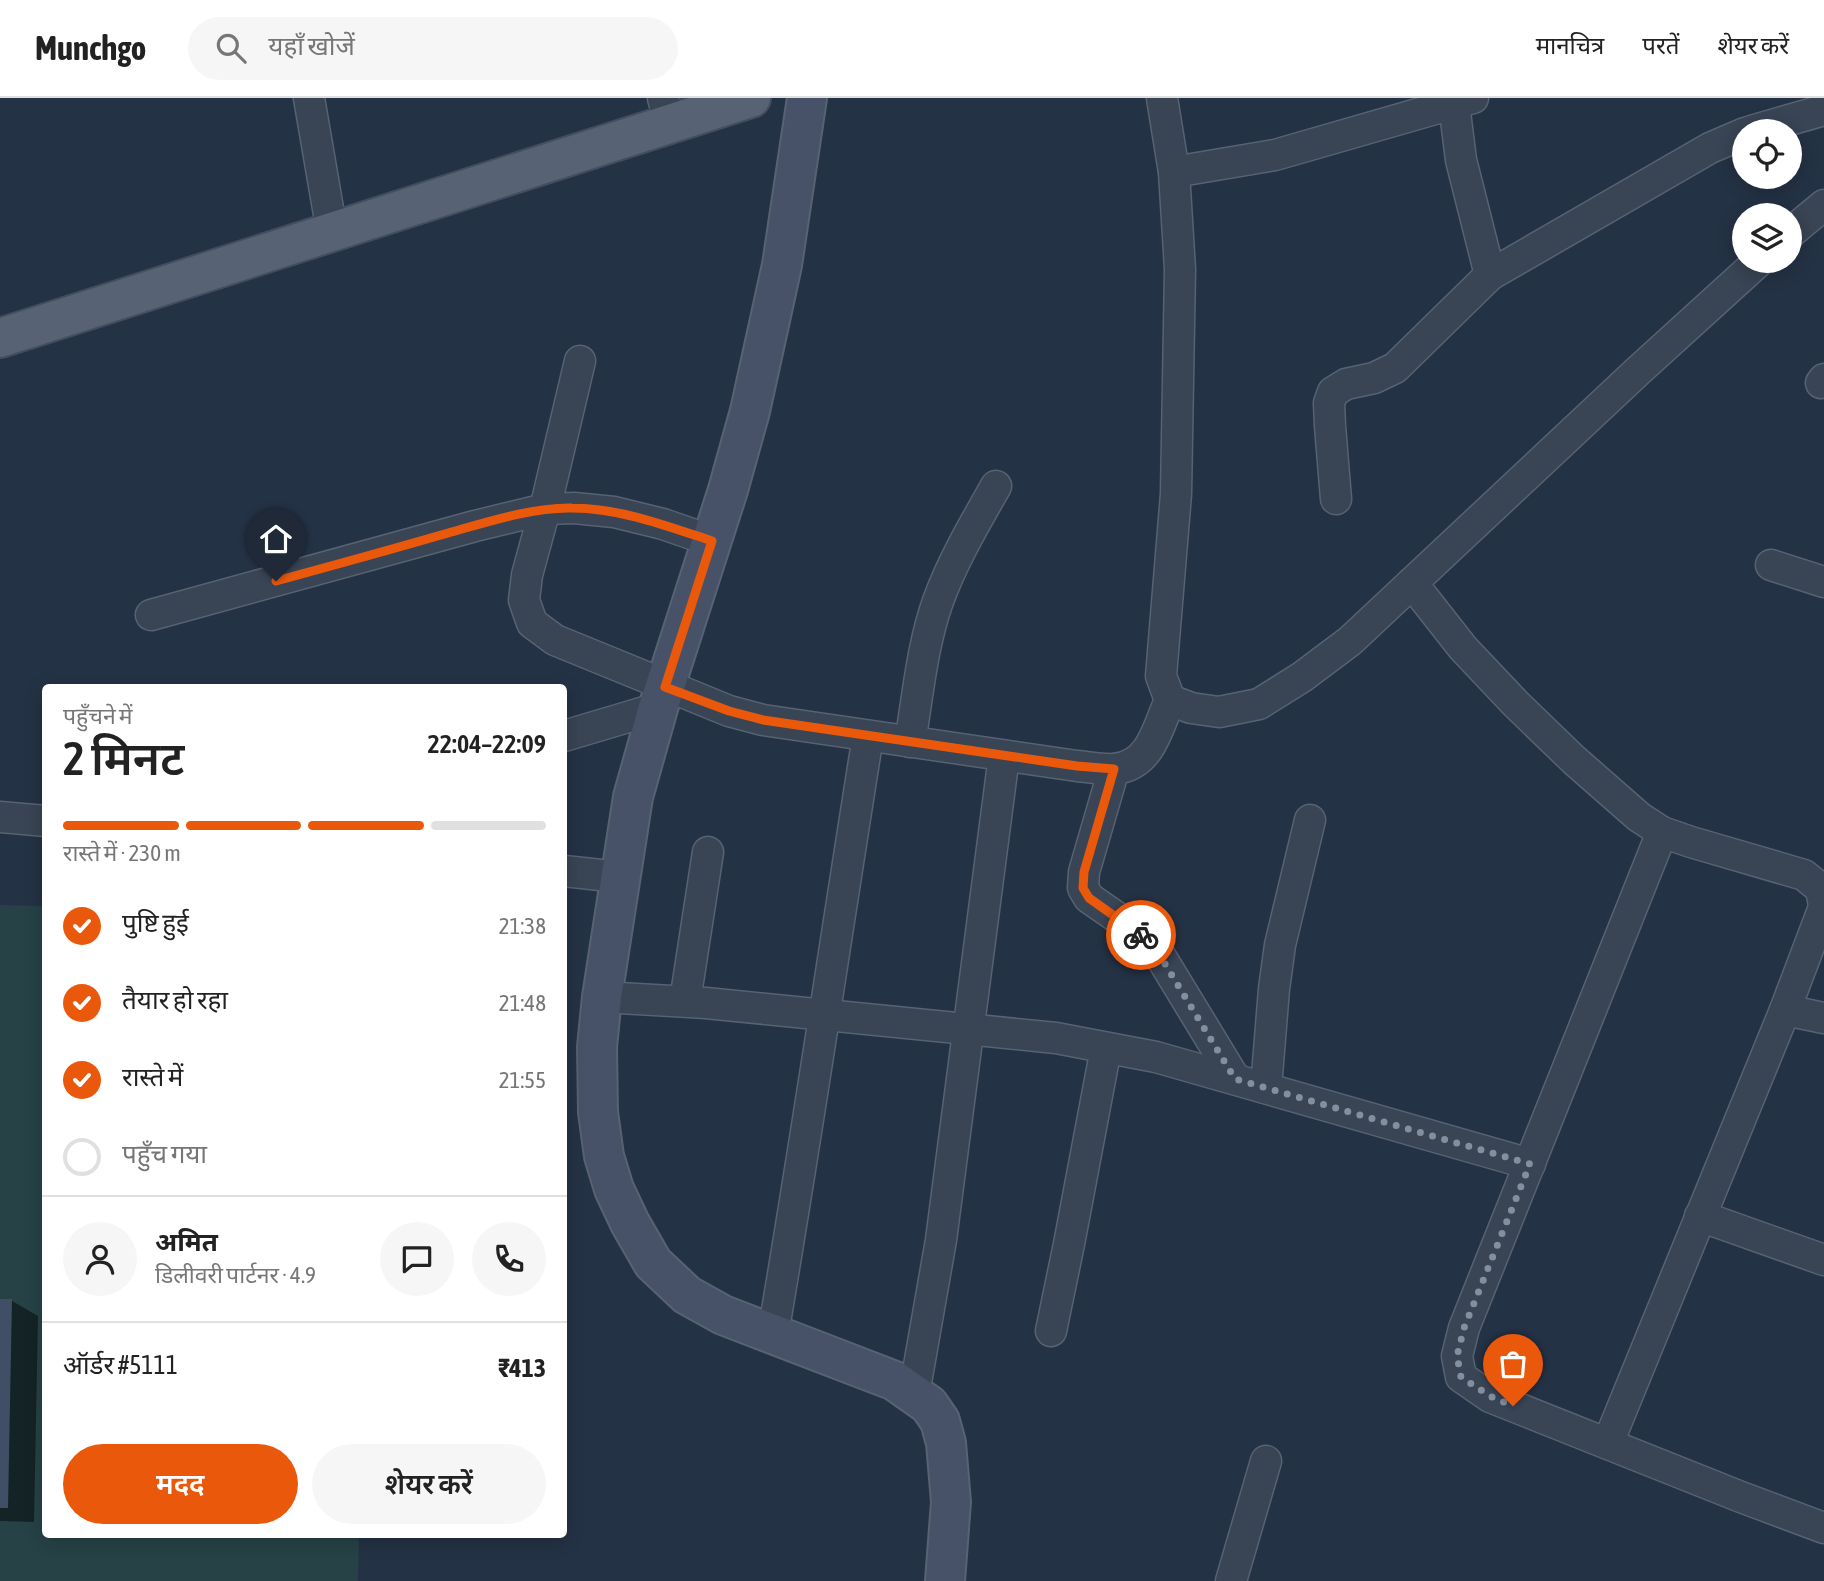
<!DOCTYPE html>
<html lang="hi">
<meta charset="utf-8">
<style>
:root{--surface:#fff;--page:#f6f6f6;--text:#222;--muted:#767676;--line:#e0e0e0;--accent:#ea580c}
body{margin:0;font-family:"Asap Condensed","Noto Sans Devanagari",sans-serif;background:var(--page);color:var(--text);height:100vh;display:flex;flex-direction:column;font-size:26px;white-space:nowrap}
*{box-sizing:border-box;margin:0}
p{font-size:23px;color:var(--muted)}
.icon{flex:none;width:38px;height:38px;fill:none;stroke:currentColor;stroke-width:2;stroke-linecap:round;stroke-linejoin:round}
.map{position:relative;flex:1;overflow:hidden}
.sheet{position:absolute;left:42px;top:586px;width:525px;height:854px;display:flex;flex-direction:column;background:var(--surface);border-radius:7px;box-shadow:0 4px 18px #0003}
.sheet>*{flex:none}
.buttons{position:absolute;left:1732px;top:21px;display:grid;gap:14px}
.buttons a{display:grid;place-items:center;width:70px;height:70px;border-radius:50%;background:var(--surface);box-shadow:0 4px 18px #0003;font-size:35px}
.pin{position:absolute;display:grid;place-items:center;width:60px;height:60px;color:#fff;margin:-72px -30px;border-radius:50% 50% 50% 0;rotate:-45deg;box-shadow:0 0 7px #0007}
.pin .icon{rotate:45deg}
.courier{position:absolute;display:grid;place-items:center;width:70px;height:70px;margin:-35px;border:5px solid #ea580c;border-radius:50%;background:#fff;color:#222;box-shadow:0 2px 9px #0007}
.headline em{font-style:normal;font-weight:600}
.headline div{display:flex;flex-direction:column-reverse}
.headline{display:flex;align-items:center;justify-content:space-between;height:119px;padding:0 21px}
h1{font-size:46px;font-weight:600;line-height:52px}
.bar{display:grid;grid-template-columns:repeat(4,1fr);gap:10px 7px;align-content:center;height:84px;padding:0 21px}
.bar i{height:9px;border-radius:5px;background:var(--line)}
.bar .selected{background:var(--accent)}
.bar p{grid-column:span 4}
.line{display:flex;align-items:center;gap:18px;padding:0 21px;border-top:2px solid var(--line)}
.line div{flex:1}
.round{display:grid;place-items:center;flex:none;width:74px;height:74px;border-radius:37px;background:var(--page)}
ol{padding:0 21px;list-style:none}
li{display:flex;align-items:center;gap:21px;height:77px}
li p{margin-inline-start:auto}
li .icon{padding:7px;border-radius:50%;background:var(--accent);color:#fff;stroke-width:4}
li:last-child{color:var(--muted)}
li i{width:38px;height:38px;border:4px solid var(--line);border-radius:50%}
.cta{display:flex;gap:14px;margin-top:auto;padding:14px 21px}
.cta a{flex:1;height:80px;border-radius:42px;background:var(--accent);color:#fff;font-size:28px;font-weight:600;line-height:80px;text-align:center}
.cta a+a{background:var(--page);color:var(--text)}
header{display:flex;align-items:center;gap:42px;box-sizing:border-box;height:98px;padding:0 35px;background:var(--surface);border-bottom:2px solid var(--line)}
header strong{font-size:33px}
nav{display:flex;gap:38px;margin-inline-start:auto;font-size:24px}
.search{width:490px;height:63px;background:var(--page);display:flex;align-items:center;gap:18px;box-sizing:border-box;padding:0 24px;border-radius:38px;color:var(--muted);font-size:26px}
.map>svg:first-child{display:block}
</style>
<header>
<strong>Munchgo</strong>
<div class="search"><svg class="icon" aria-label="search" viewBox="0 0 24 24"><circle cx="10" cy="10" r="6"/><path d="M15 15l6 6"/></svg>यहाँ खोजें</div>
<nav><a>मानचित्र</a><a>परतें</a><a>शेयर करें</a></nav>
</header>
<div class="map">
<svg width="1824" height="1483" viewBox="0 0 1824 1483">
<rect width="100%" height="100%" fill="#243245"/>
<path fill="#264246" d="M0,807l45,1 1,629h313l-1,46h-358z"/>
<path fill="#0007" d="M0,1203h12l26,15 -4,206 -34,-1z"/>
<path fill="#404f65" d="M0,1201h12l-4,209h-8z"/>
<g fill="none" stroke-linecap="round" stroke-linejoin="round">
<defs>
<g id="street">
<path d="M309,0l23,134"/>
<path d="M663,0l7,26"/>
<path d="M1162,0l12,74 6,97 -4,225 -15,182 9,24 21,8 28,4 40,-8 43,-27 48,-36 288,-270 121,-110"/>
<path d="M1454,6l7,56 29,115"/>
<path d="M1751,33l73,-21"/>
<path d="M1174,74l101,-17 198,-57"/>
<path d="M1790,135l34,-28"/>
<path d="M580,263l-35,148 -18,66 -3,25 8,23 23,17 174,71 34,9 314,46c12,1 26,4 38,3 36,-4 42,-40 55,-69"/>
<path d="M1821,285l3,-4"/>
<path d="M1336,401l-6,-73 -1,-23 4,-11 13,-8 28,-6 21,-10 95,-93 220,-127 35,-15"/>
<path d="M1771,467l53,17"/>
<path d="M1412,485l51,65 52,55 59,57 65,57 23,15 29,10 113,33 17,14 3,17"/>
<path d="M151,517l324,-89 70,-17 29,-1 40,4 49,12 49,17"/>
<path d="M564,638l94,-28"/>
<path d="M910,644c8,-47 12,-96 28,-141 15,-41 37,-78 58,-115"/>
<path d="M1114,671l-30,103 -1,16 6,10 55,38 15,18 76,125"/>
<path d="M0,719l46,4"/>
<path d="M1662,734l-198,496 -7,28 4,21 29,20 251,100 83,31"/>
<path d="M564,773l55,6"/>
<path d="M602,899l104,6 350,35 100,19 374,107"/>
<path d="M685,903l23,-149"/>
<path d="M1785,912l39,8"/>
<path d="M1266,990l8,-99 6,-44 30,-125"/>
<path d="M1700,1118l124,44"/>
<path d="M1051,1233l18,-87 37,-196"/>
<path d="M773,1236c34,-199 63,-398 95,-598"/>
<path d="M914,1296l27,-154 63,-484"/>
<path d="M1608,1345l177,-433 39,-103"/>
<path d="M1231,1483l35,-120"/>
</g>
<path id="secondary" d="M807,0l-25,167 -32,146 -22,79 -70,218 -25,89 -31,200 -5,50 1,65 6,44 10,33 16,34 23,40 34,32 36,20 172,66 34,24 11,16 6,22 5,59 -6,79"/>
<path id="primary" d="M0,240l751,-240"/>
</defs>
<use href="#street" stroke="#576272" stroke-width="33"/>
<use href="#secondary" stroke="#576272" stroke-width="42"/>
<use href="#primary" stroke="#434d5e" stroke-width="42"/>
<use href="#street" stroke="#394454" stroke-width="30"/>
<use href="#secondary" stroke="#475268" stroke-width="38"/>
<use href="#primary" stroke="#576374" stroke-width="38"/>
</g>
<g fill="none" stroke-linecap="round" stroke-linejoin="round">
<path stroke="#838e9e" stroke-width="7" stroke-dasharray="0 12.6" d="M1141,837l18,19 76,125 295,85 -66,164 -7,28 4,21 29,19 23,10"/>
<path stroke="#ea580c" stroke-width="9" d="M276,483c55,-15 110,-30 165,-46 40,-11 90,-28 131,-27 48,0 95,18 140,33l-47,146 64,24 34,9 314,46 37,3 -30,103 -1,16 6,10 52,37"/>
</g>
</svg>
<div class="buttons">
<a><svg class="icon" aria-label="locate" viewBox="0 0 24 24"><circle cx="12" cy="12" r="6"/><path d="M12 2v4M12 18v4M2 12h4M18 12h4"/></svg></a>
<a><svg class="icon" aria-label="layers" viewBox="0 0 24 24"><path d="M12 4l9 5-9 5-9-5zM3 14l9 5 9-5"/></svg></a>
</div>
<div class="pin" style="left:1513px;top:1308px;background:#ea580c"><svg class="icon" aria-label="bag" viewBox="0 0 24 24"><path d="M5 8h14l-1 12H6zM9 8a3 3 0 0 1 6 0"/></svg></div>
<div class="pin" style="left:276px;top:483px;background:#1f2937"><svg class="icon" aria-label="home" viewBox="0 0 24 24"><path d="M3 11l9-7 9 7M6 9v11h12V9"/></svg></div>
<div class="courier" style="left:1141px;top:837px"><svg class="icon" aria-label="bike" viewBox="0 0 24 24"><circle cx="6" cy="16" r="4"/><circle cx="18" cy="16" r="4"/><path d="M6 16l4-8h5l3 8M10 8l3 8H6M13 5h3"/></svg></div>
<section class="sheet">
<div class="headline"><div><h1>2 मिनट</h1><p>पहुँचने में</p></div><em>22:04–22:09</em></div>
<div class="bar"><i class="selected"></i><i class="selected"></i><i class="selected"></i><i></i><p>रास्ते में · 230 m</p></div>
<ol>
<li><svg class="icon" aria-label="check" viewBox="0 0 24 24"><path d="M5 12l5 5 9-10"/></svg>पुष्टि हुई<p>21:38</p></li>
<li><svg class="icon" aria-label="check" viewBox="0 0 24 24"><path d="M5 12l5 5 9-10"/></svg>तैयार हो रहा<p>21:48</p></li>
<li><svg class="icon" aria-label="check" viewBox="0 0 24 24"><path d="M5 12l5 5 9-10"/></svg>रास्ते में<p>21:55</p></li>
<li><i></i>पहुँच गया</li>
</ol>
<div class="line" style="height:126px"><a class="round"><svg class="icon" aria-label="person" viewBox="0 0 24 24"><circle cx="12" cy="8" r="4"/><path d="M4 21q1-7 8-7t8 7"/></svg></a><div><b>अमित</b><p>डिलीवरी पार्टनर · 4.9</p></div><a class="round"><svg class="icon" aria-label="chat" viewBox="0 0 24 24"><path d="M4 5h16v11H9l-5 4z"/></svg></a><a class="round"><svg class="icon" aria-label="phone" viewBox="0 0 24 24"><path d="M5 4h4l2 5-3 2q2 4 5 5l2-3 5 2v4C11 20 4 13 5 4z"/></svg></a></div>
<div class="line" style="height:91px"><div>ऑर्डर #5111</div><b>₹413</b></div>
<div class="cta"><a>मदद</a><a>शेयर करें</a></div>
</section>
</div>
